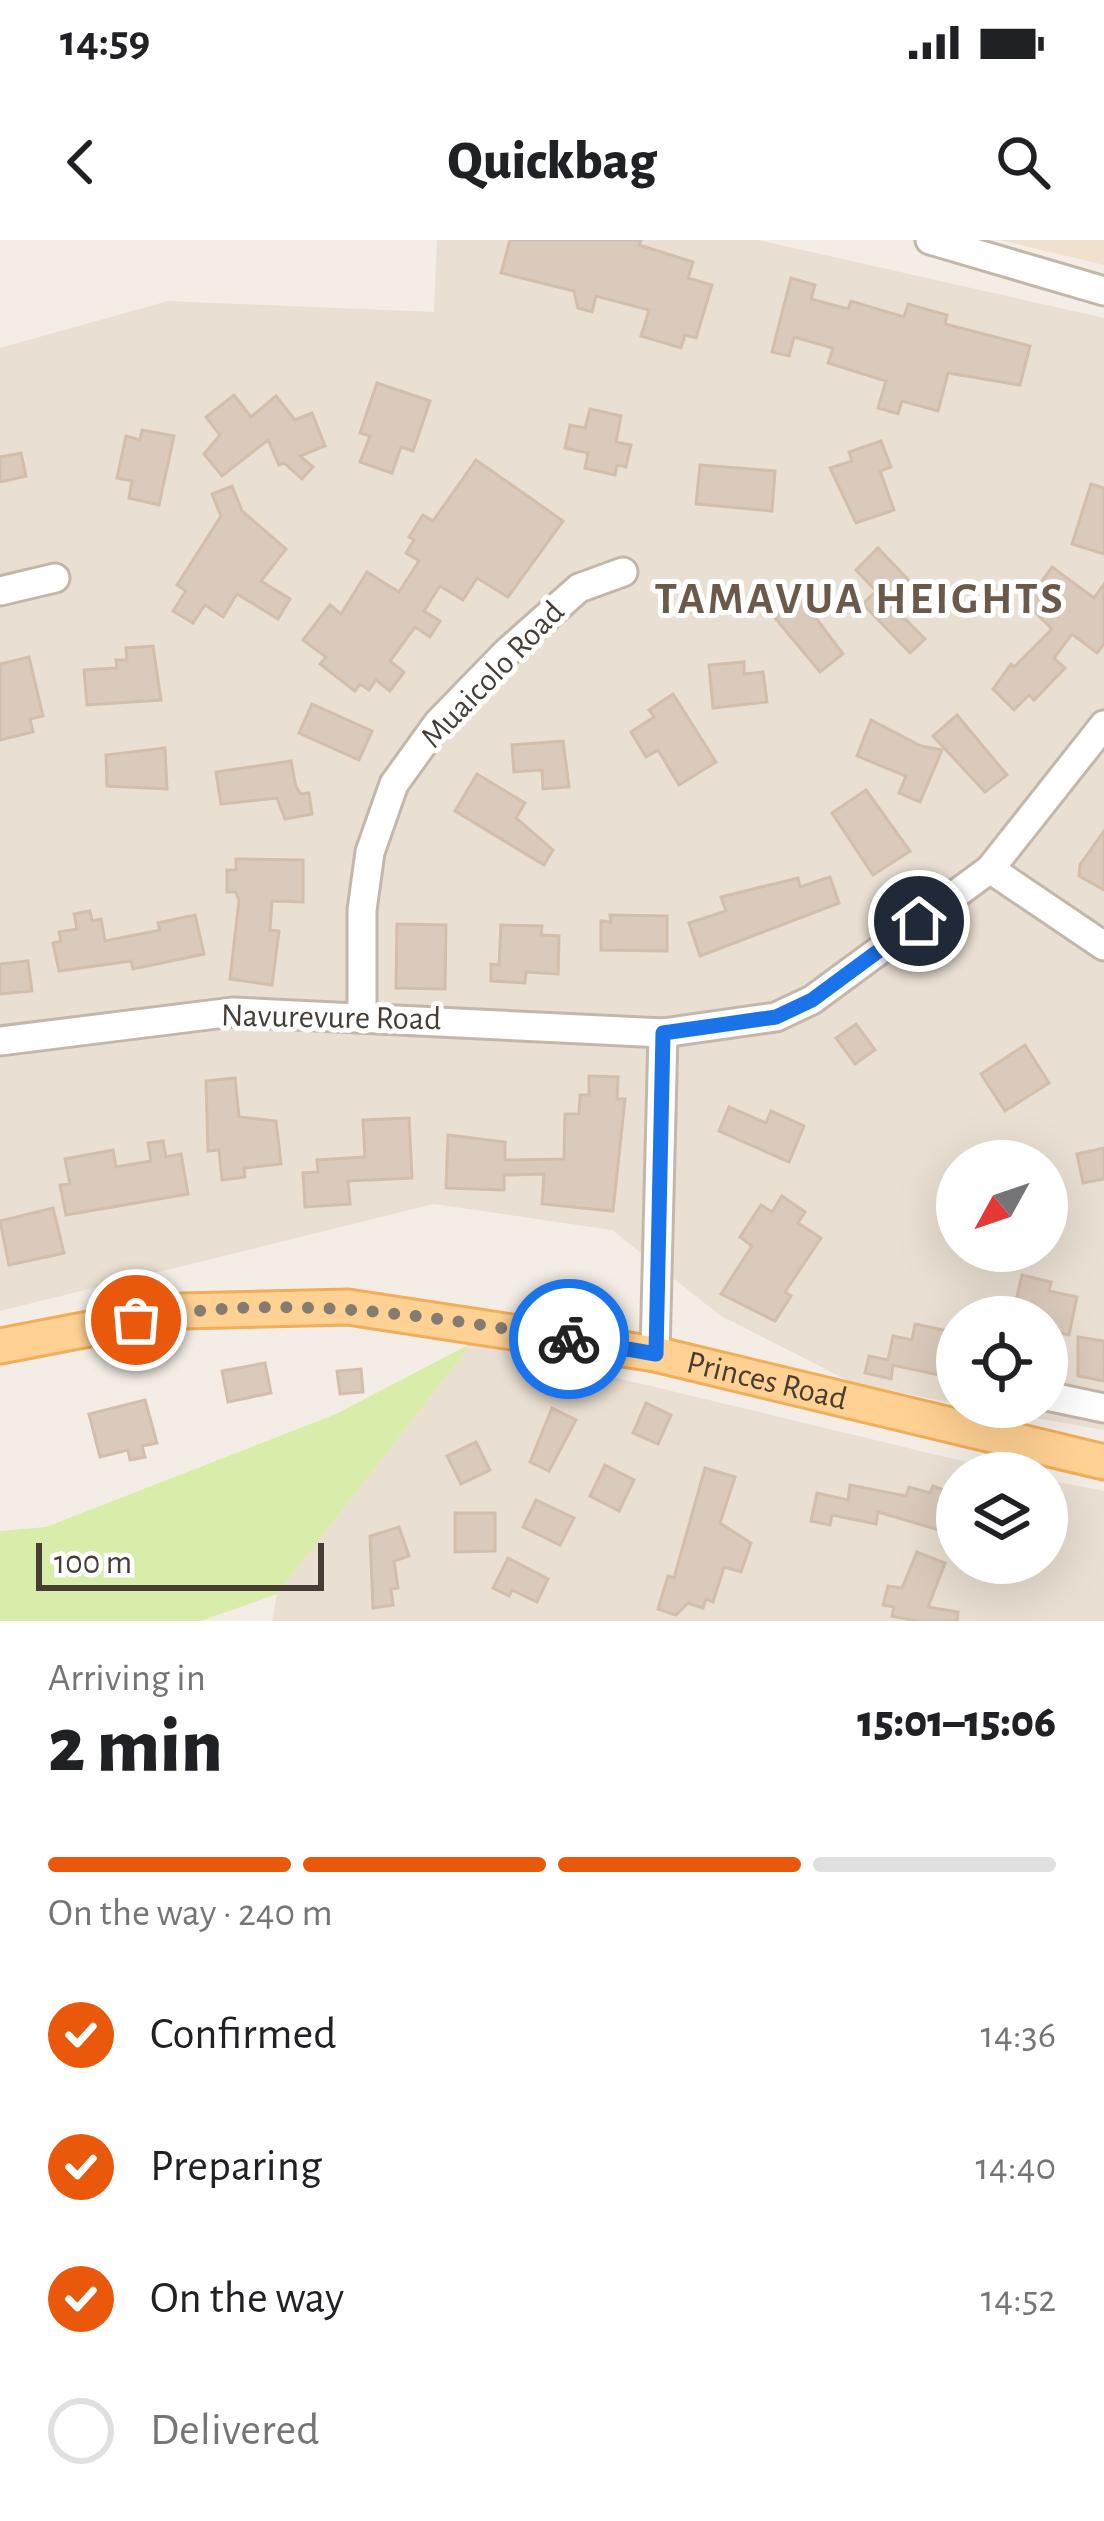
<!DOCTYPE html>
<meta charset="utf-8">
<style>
:root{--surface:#fff;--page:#f6f6f6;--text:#202124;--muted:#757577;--line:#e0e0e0;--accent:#ea580c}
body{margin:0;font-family:"Alegreya Sans",sans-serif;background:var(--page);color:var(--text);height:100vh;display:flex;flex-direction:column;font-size:45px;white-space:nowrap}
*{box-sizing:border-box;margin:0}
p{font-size:39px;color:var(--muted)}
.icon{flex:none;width:66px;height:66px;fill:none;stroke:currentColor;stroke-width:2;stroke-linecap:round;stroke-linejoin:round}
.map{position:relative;height:1381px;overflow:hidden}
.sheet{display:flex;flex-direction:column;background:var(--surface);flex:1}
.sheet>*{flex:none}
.needle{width:78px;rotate:230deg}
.buttons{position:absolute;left:936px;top:900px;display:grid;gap:24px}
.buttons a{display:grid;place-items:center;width:132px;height:132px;border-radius:50%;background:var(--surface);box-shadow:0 12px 48px #0002;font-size:60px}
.scale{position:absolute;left:36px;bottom:30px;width:288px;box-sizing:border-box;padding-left:12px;border:6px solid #473d34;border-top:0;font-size:33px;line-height:42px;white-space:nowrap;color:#473d34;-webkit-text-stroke:9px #fff;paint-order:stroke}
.pin{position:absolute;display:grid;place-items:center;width:102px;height:102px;color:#fff;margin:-51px;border:6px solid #fff;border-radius:50%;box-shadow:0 3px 12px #0007}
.courier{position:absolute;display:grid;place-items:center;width:120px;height:120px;margin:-60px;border:9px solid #1a73e8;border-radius:50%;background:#fff;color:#222;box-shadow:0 3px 15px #0007}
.head em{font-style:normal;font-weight:800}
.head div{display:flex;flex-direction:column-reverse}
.head{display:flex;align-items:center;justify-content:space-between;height:204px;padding:0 48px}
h1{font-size:78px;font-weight:800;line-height:90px}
.bar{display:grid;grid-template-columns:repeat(4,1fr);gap:18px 12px;align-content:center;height:144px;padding:0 48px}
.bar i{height:15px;border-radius:9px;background:var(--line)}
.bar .on{background:var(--accent)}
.bar p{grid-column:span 4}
ol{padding:0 48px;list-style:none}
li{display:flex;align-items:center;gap:36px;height:132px}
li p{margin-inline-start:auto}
li .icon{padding:12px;border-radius:50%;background:var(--accent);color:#fff;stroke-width:4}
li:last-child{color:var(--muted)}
li i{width:66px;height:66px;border:6px solid var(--line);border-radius:50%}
.status{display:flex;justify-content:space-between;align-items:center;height:84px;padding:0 60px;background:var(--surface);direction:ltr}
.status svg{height:33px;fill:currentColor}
header{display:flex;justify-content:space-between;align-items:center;height:156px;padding:0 48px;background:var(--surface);font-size:54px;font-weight:800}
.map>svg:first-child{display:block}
</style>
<div class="status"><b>14:59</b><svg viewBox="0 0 49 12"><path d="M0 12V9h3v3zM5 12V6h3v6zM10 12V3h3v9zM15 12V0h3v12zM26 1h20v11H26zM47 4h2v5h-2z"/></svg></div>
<header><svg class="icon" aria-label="back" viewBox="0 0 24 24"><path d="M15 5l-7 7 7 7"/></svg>Quickbag<svg class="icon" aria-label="search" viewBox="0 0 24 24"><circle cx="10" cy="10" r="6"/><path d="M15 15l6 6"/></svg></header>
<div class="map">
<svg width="1104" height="1381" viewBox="0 0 1104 1381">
<rect width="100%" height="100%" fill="#f4ede5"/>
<g fill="#e9dfd2" fill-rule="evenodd">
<path d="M437,0h321l346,78v1112l-132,-23h75v-90h-90v87l-106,-22 -130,-66 -109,-86 -178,-26 -434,107v-963l168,-47 266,11zM957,921h90v90h-90z"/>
<path d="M472,1103l540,130h-55v90h90v-83l57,11v130h-832l5,-27z"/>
</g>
<path fill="#efe1cd" d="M1000,0h104v25z"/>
<path fill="#d8eda9" d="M472,1103l-195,251 -76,27h-201v-90l46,-4 290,-113z"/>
<g fill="#dacabc" stroke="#d3beab" stroke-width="3">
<path d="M510,0h131l-2,5 54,17 -5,16 24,7 -16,53 -11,-3 -4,13 -40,-12 8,-26 -53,-14 -4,16 -14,-4 -4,-17 -73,-18z"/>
<path d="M791,38l24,7 -4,14 37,10 3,-8 53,16 4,-13 39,11 -2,9 85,22 -10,39 -72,-12 -10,38 -36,-10 -4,13 -20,-6 8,-27 -58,-18 5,-15 -39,-11 -5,19 -17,-4z"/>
<path d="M377,143l53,18 -17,50 -12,-4 -9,26 -32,-11 10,-26 -10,-3z"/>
<path d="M234,155l17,22 25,-21 19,24 17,-7 13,33 -25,10 13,11 -11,12 -18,-16 -5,2 -11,-25 -46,36 -18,-22 16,-19 -14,-18z"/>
<path d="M590,169l31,7 -5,26 15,3 -5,22 -9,-2 -2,10 -30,-7 3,-15 -23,-5 5,-23 15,3z"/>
<path d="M142,190l32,6 -15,69 -30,-7 3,-17 -15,-3 9,-42 14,4z"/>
<path d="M881,201l10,26 -11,4 14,39 -38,13 -26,-55 22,-7 -3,-9z"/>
<path d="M21,213l5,23 -26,6v-25z"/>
<path d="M476,220l87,61 -55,76 -31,-19 -14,22 -23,-14 -16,25 16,10 -10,16 -15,-10 -25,34 14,11 -14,19 -14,-11 -7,10 -9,-6 -5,7 -35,-27 6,-7 -23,-17 27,-35 11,9 26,-42 32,20 20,-31 -13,-8 8,-13 -5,-3 14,-22 10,6z"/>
<path d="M700,225l75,6 -3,40 -76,-7z"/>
<path d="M1091,244l13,4v66l-32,-10z"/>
<path d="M232,246l10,25 44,38 -25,32 29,18 -12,20 -41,-25 -14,23 -18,-12 -12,18 -20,-12 13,-20 -9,-6 44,-69 -9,-22z"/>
<path d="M878,308l38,40 -21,21 30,30 -15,14 -47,-49 13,-13 -20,-21z"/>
<path d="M1052,327l42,31 10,-14v60l-7,9 -25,-19 -18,24 11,10 -31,32 -5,-5 -15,15 -21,-21 18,-25 3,3 38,-38 -26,-26z"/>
<path d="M800,357l43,57 -23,18 -45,-54z"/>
<path d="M153,406l8,54 -74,5 -3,-35 33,-2 -1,-8h11l-1,-12z"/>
<path d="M29,417l14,59 -13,3 3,13 -33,8v-76z"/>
<path d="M744,422v12l19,-2 4,30 -54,6 -4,-43z"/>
<path d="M673,454l43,68 -37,23 -21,-35 -12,7 -15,-25 23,-15 -5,-7z"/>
<path d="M312,464l60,27 -13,29 -60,-27z"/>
<path d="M957,475l50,60 -22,17 -52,-56z"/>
<path d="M871,480l50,26 21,4 -22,52 -21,-9 7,-17 -49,-20z"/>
<path d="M563,501l6,46 -26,2 -1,-19 -28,2 -2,-27z"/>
<path d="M165,508l2,41 -60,-3 -1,-31z"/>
<path d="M291,521l5,26 5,7 8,-1 3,21 -27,5 -8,-21 -56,6 -5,-32z"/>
<path d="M477,534l48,29 -9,15 37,32 -9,15 -89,-54z"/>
<path d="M866,550l44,61 -37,24 -41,-62z"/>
<path d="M1104,591v59l-25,-14 1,-11z"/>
<path d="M236,619l67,1v42l-31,-1 -2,29 9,1 -7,54 -42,-6 9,-78 -3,-9h-9v-22h9z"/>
<path d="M830,637l9,26 -139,53 -11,-33 37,-12 -5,-14 77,-19 2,9z"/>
<path d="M90,671l2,10 9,-2 4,22 55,-11 -2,-7 37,-8 9,39 -71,15 -2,-8 -72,10 -6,-28 8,-2 -2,-9 18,-3 -3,-15z"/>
<path d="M610,675l57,1v35l-66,-1v-29l10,1z"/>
<path d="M397,684l49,1 -1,64 -49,-1z"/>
<path d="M501,685l41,1 -1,9 18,1 -1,38 -32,-2 -1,11 -34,-2v-17l8,1z"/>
<path d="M28,721l4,30 -32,3v-30z"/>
<path d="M856,784l19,26 -20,14 -19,-26z"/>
<path d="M1025,805l24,38 -44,28 -24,-37z"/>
<path d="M589,836l29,1 -1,22h8l-12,112 -71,-7 2,-30 -40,1v15l-58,-2 2,-53 57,7v18l59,-1 1,-45h14l1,-19h9z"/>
<path d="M235,838l4,39 37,4 5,43 -37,4 1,9 -23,3 -3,-30 -11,1 -2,-70z"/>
<path d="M729,867l37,16 5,-12 33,15 -15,36 -70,-31z"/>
<path d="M409,878l3,60 -64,3 2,23 -45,3 -2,-34 15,-1 -1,-12 48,-3 -2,-37z"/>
<path d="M163,901l3,16 15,-3 7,40 -122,21 -6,-30 10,-1 -5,-25 48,-9 3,17 35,-6 -3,-18z"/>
<path d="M1104,908v31l-21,4 -6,-29z"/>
<path d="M782,956l23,16 -7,11 23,15 -36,54 6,4 -16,25 -54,-27 31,-48 -12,-9 21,-32 11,7z"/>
<path d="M53,968l11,45 -55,12 -9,-44z"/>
<path d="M1022,1035l29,7 -2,9 28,6 -8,38 -22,-5v-13l-33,-8z"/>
<path d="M915,1084l42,9v46l-64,-14 -2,14 -26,-6 4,-17 19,4 5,-24 19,4z"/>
<path d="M1078,1097l26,4v40l-26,-5z"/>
<path d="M265,1123l6,30 -43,9 -6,-31z"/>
<path d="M361,1129l2,23 -23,2 -3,-23z"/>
<path d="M145,1160l12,43 -15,3 3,11 -15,3 -2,-10 -28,7 -11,-43z"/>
<path d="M646,1163l25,12 -13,29 -25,-11z"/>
<path d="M552,1168l24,12 -27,51 -19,-9z"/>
<path d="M476,1202l14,28 -29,14 -14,-28z"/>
<path d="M605,1225l29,15 -15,31 -29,-15z"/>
<path d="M705,1228l30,9 -15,46 31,20 -10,29 -17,-5 -11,35 -7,-3 -3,9 -15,-5 -12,12 -18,-6 10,-33 6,2z"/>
<path d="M850,1245l56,11 3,-9 21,6 3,-7 24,9v16l-8,22 -71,-21 -2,12 -44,-9 -2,10 -19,-4 6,-28 31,7z"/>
<path d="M536,1260l38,18 -14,27 -37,-18z"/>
<path d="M455,1273h40v38l-40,1z"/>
<path d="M399,1287l10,29 -15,5 4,27 -7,1 2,16 -20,3 -3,-72z"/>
<path d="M917,1312l28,11 -17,44 30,5 -1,9h-41l-24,-5 2,-9 -11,-2 5,-19 14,2z"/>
<path d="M508,1318l40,21 -11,23 -25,-12 -3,6 -16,-8z"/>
</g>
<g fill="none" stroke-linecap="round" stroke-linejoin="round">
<defs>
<g id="minor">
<path d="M930,0l174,51"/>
<path d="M0,351l55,-13"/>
<path d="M990,629l114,77"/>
<path d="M362,776v-106l8,-58 24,-68 44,-61 69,-71 72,-64 44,-16"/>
<path d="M0,801l233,-29 430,21 113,-16 36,-17 178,-131 114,-144"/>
<path d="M655,1114l8,-321"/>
<path d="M1047,1156l57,12"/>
</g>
<g id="major">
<path id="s1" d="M0,1106l182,-35 166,-4 307,47 449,108"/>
</g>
</defs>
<use href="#minor" stroke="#c4b7a9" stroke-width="33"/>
<use href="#major" stroke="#f1ad57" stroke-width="39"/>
<use href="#minor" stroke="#fff" stroke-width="27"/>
<use href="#major" stroke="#ffd193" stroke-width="33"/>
</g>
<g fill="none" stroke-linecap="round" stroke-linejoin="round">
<path stroke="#847b72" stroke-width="12" stroke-dasharray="0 21.6" d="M136,1080c143,-28 291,-5 433,19"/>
<path stroke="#1a73e8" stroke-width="15" d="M569,1099l87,15 7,-321 113,-16 36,-17 107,-79"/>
</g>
<g text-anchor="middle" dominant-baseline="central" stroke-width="10" stroke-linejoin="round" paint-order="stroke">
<g font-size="33" fill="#473d34" stroke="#fff">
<text transform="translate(493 435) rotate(-46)">Muaicolo Road</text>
<text transform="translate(331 778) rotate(1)">Navurevure Road</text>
<text stroke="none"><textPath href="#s1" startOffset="777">Princes Road</textPath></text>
</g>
<g font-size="45" font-weight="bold" letter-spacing="3" fill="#6b594a" stroke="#fff">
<text x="860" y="359">TAMAVUA HEIGHTS</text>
</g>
</g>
</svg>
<div class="buttons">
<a><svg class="needle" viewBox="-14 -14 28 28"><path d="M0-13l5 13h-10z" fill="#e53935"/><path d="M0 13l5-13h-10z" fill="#757577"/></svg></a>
<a><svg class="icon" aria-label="locate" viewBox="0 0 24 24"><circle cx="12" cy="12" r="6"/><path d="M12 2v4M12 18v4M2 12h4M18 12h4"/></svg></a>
<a><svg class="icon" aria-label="layers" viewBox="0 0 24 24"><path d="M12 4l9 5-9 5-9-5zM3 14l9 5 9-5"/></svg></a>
</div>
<div class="scale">100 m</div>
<div class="pin" style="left:136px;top:1080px;background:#ea580c"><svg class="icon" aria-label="bag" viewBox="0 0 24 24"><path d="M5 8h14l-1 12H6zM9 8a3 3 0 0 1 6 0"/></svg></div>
<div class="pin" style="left:919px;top:681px;background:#1f2937"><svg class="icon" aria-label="home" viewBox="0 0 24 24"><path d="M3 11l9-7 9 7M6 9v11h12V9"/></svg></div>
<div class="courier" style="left:569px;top:1099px"><svg class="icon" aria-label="bike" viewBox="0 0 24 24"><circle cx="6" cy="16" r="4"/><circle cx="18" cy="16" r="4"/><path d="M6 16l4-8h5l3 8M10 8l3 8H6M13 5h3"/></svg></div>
</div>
<section class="sheet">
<div class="head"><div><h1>2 min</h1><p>Arriving in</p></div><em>15:01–15:06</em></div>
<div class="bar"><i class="on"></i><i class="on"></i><i class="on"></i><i></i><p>On the way · 240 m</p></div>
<ol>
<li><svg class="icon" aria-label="check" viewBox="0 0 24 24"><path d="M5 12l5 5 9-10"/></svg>Confirmed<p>14:36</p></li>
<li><svg class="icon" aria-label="check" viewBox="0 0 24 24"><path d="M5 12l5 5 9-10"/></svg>Preparing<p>14:40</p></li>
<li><svg class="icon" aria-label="check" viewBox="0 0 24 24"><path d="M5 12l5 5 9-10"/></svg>On the way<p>14:52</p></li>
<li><i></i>Delivered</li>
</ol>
</section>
